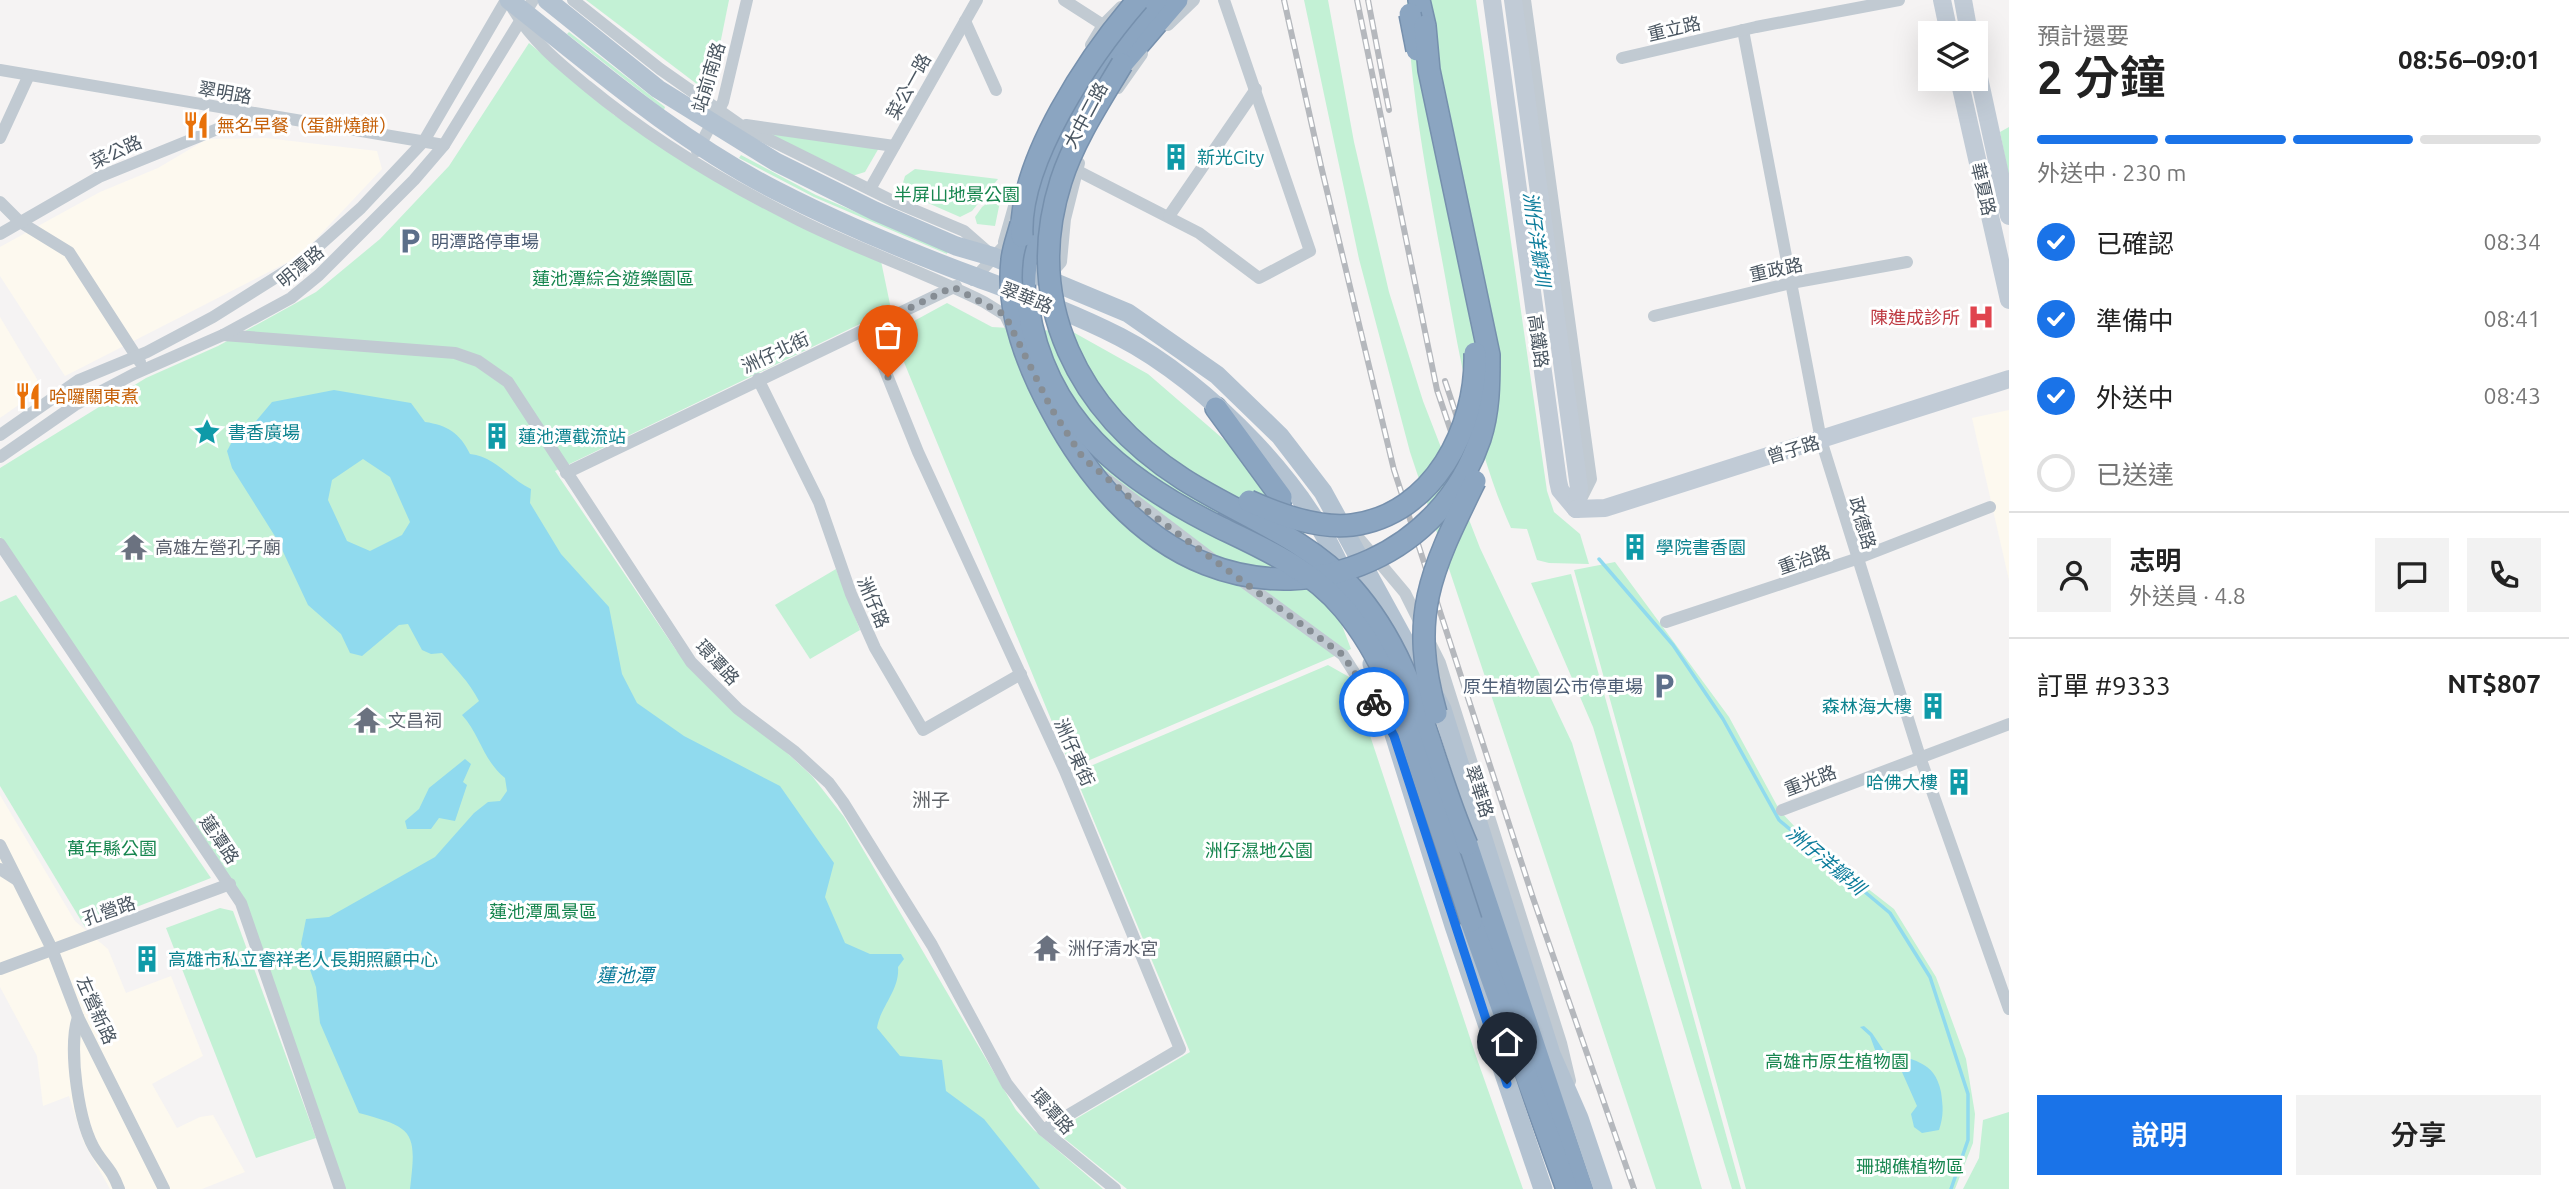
<!DOCTYPE html>
<html lang="zh-TW">
<meta charset="utf-8">
<style>
:root{--surface:#fff;--page:#f2f2f2;--text:#222;--muted:#767676;--line:#e0e0e0;--accent:#1a73e8}
body{margin:0;font-family:Ubuntu,"Noto Sans TC",sans-serif;background:var(--page);color:var(--text);height:100vh;display:flex;flex-direction:column;font-size:26px;white-space:nowrap}
*{box-sizing:border-box;margin:0}
p{font-size:23px;color:var(--muted)}
.icon{flex:none;width:38px;height:38px;fill:none;stroke:currentColor;stroke-width:2;stroke-linecap:round;stroke-linejoin:round}
.map{position:relative;flex:1;overflow:hidden}
.details{display:flex;flex-direction:column;background:var(--surface);width:560px}
.details>*{flex:none}
.fabs{position:absolute;left:1918px;top:21px;display:grid;gap:14px}
.fabs a{display:grid;place-items:center;width:70px;height:70px;border-radius:0px;background:var(--surface);box-shadow:0 7px 28px #0002;font-size:35px}
.pin{position:absolute;display:grid;place-items:center;width:60px;height:60px;color:#fff;margin:-72px -30px;border-radius:50% 50% 50% 0;rotate:-45deg;box-shadow:0 0 7px #0007}
.pin .icon{rotate:45deg}
.courier{position:absolute;display:grid;place-items:center;width:70px;height:70px;margin:-35px;border:5px solid #1a73e8;border-radius:50%;background:#fff;color:#222;box-shadow:0 2px 9px #0007}
.head em{font-style:normal;font-weight:600}
.head div{display:flex;flex-direction:column-reverse}
.head{display:flex;align-items:center;justify-content:space-between;height:119px;padding:0 28px}
h1{font-size:46px;font-weight:600;line-height:52px}
.bar{display:grid;grid-template-columns:repeat(4,1fr);gap:10px 7px;align-content:center;height:84px;padding:0 28px}
.bar i{height:9px;border-radius:5px;background:var(--line)}
.bar .on{background:var(--accent)}
.bar p{grid-column:span 4}
.line{display:flex;align-items:center;gap:18px;padding:0 28px;border-top:2px solid var(--line)}
.line div{flex:1}
.round{display:grid;place-items:center;flex:none;width:74px;height:74px;border-radius:0px;background:var(--page)}
ol{padding:0 28px;list-style:none}
li{display:flex;align-items:center;gap:21px;height:77px}
li p{margin-inline-start:auto}
li .icon{padding:7px;border-radius:50%;background:var(--accent);color:#fff;stroke-width:4}
li:last-child{color:var(--muted)}
li i{width:38px;height:38px;border:4px solid var(--line);border-radius:50%}
.button{display:flex;gap:14px;margin-top:auto;padding:14px 28px}
.button a{flex:1;height:80px;border-radius:0px;background:var(--accent);color:#fff;font-size:28px;font-weight:600;line-height:80px;text-align:center}
.button a+a{background:var(--page);color:var(--text)}
main{display:flex;flex:1;min-height:0}
.map>svg:first-child{display:block}
</style>
<main>
<div class="map">
<svg width="2009" height="1189" viewBox="0 0 2009 1189">
<rect width="100%" height="100%" fill="#f5f3f3"/>
<g fill="#fdf9ef">
<path d="M266,138l111,13 5,18 -82,87 -235,120 -65,-100v-29l100,-55 58,-24 49,-29z"/>
<path d="M0,317l37,62 -1,14 -36,25z"/>
<path d="M2009,410v170l-37,-162z"/>
<path d="M0,795l75,126 33,28 18,44 45,-17 32,80 -51,28 25,44 23,-11 13,-2 32,57 -43,17h-92l-26,-46 -15,-47 -26,10 -6,-50 -37,-69z"/>
</g>
<g fill="#c3f1d5">
<path d="M586,0h143l-19,94z"/>
<path d="M1304,0h24l26,142 35,150 34,109 57,147 92,195 130,446h-46l-246,-737 -51,-193z"/>
<path d="M1407,0h69l71,491 7,21 26,22 9,30 -40,-1 -12,-3 -10,-31 -16,-1c-37,-82 -52,-175 -68,-263 -16,-87 -33,-176 -36,-265z"/>
<path d="M569,32l96,75 -1,3 -97,-76z"/>
<path d="M529,43l85,72 267,146 10,48 -336,162 121,179 136,126 32,41 172,293 18,20 69,59h-759l-100,-291 -244,-361v-69l146,-90 72,-32 98,-54 64,-53 69,-73z"/>
<path d="M2009,127v50l-9,-45z"/>
<path d="M767,133l113,13 -15,26 -13,4z"/>
<path d="M741,155l75,40 132,56 -1,3 -133,-57 -75,-39z"/>
<path d="M915,169l83,10 -26,32 -12,6 -55,-24 -3,-7 3,-10z"/>
<path d="M1002,192l-7,34 -18,-2 -2,-7 7,-10z"/>
<path d="M947,303l45,24 81,5 75,42 81,70 62,65 21,38 39,102 -280,119 -179,-435z"/>
<path d="M1615,562l114,155 51,94 33,35 81,63 42,68 30,82 9,55 -2,29 -18,46h-209l-172,-619z"/>
<path d="M836,569l24,61 -50,29 -35,-54z"/>
<path d="M1571,574l170,615h-9l-139,-462 -62,-144z"/>
<path d="M16,595l195,283 -126,49 -85,-141v-184z"/>
<path d="M1328,665l23,13 125,378 47,133h-396l-72,-58 135,-79 -116,-279z"/>
<path d="M220,908l13,3 83,227 -60,20 -90,-230z"/>
<path d="M2009,1112v77h-46l16,-31 4,-38z"/>
</g>
<g fill="#90daee" fill-rule="evenodd">
<path d="M334,390l77,13 14,19c22,3 35,11 45,32 26,3 37,23 61,35l-1,14 31,51 48,53 13,67 15,29 47,33 96,50 54,77 -9,34 20,46 25,11h31l3,5 -6,8c2,23 -18,40 -21,61l23,28 42,4 4,31 38,28 56,70h-630c7,-58 4,-61 -51,-76l-39,-90 -4,-36 -15,-43 5,-25 23,-2 106,-60 39,-44 14,-11 12,-1 7,-10 -2,-13c-23,-19 -24,-42 -43,-63l17,-14c-11,-21 -22,-30 -37,-48l-11,1 -9,-4 -14,-26 -9,1 -37,31 -12,-3 -9,-19 -33,-29 -30,-64 -46,-73 -5,-17 9,-17 11,-2 25,-30zM363,459l27,18 20,45 -8,13 -32,16 -23,-10 -19,-41 4,-20z"/>
<path d="M465,759l6,5 -8,18 4,3 -12,36 -16,-3 -8,11h-24l-2,-8 14,-12 10,-21z"/>
<path d="M1864,1026l8,7 12,18c27,9 51,9 57,41 2,15 3,23 -2,38l-17,3 -8,-6 -3,-13 6,-8 -15,-34 -24,-14 -8,-22 -10,-9z"/>
</g>
<g fill="none" stroke-linecap="round" stroke-linejoin="round">
<path stroke="#90daee" stroke-width="3.5" d="M1599,559l74,86 50,74 56,101 111,93 40,64 38,117v46l-17,49"/>
<defs>
<g id="highway">
<path d="M1419,0l6,26"/>
<path d="M1122,64l55,-64"/>
<path d="M1024,295c2,-112 60,-212 132,-295"/>
<path d="M1216,408l65,89c-4,31 -27,33 -52,21"/>
<path d="M1467,845l115,344"/>
<path d="M1471,921l96,268"/>
</g>
</defs>
<use href="#highway" stroke="#7690ad" stroke-width="24"/>
<g stroke="#c1cad2" stroke-width="12">
<path d="M573,0l87,69 80,56 155,77 69,29 24,21"/>
<path d="M1064,0l39,25"/>
<path d="M1525,0l66,479 -10,20"/>
<path d="M513,9c19,32 46,54 74,77 64,53 137,97 212,134 60,30 125,52 185,82l21,13 7,14"/>
<path d="M965,21l31,69"/>
<path d="M1168,25l26,-25"/>
<path d="M1743,30l78,410 99,317 89,252"/>
<path d="M1091,45l12,-20 18,-18"/>
<path d="M1622,58l134,-31 143,-27"/>
<path d="M0,70l444,75"/>
<path d="M1118,88l24,-34"/>
<path d="M746,125l148,21"/>
<path d="M0,138l29,-63"/>
<path d="M697,151l26,-49 24,-102"/>
<path d="M1076,170l123,63 60,45 51,-27 -86,-251"/>
<path d="M870,189l107,-189"/>
<path d="M0,202l20,20 49,30 71,110"/>
<path d="M1169,216l87,-127"/>
<path d="M0,234l99,-57 153,-62"/>
<path d="M1004,242l13,-46"/>
<path d="M1054,270l7,-8 4,-43 14,-56"/>
<path d="M973,280l41,-45"/>
<path d="M1654,316l137,-33 116,-21"/>
<path d="M868,328l50,124 147,319 115,278 -137,81"/>
<path d="M223,335l232,18 23,8 30,21 183,280 47,47 56,42 35,32 14,19 89,143 75,139 36,46 72,59"/>
<path d="M758,379l61,123 32,92 24,54 48,82 98,-56"/>
<path d="M0,435l79,-55 68,-28 66,-35 89,-56 59,-53 63,-67 82,-141"/>
<path d="M0,457l75,-52 59,-31 89,-39 68,-37 28,-23 95,-95 30,-35 89,-145"/>
<path d="M566,473l390,-187"/>
<path d="M1104,477l108,82"/>
<path d="M1352,530l53,63 35,70 121,380 9,38"/>
<path d="M0,544l241,359 99,286"/>
<path d="M1238,578l105,77 39,61"/>
<path d="M1666,622l190,-63 134,-52"/>
<path d="M1782,810l227,-86"/>
<path d="M0,845l52,104 26,68 86,172"/>
<path d="M0,869l17,11"/>
<path d="M0,969l230,-85"/>
<path d="M78,1017c-10,30 0,108 19,136 10,15 15,17 22,36"/>
</g>
<g stroke="#c1cbd6" stroke-width="18">
<path d="M1492,0l66,481 2,9 16,19"/>
<path d="M1513,0l66,488 -3,21"/>
<path d="M1942,0l7,33"/>
<path d="M1963,0l6,33"/>
<path d="M1976,64l33,152"/>
<path d="M1959,79l50,221"/>
<path d="M1576,509l29,-1 404,-129"/>
</g>
<g stroke="#b3c2d1" stroke-width="19">
<path d="M509,0c86,68 167,139 266,190 64,33 131,61 198,86 50,19 100,37 147,61 86,44 197,156 227,248"/>
<path d="M547,0l111,89 118,73 99,49 81,35 38,11 134,56 89,62 63,61 43,56 119,217 109,345 28,64 24,71"/>
<path d="M1372,664l82,262 89,263"/>
</g>
<use href="#highway" stroke="#8ba5c1" stroke-width="21"/>
<defs>
<g id="rail">
<path d="M1284,0l37,166 73,304 139,428 101,291"/>
<path d="M1357,0l80,390 28,83"/>
<path d="M1368,0l21,110"/>
<path d="M1445,381l29,87"/>
</g>
</defs>
<use href="#rail" stroke="#b5b8bd" stroke-width="6"/>
<use href="#rail" stroke="#fff" stroke-width="3.5" stroke-dasharray="10" stroke-linecap="butt"/>
<defs>
<g id="highway-bridge">
<path d="M1410,14l7,36"/>
<path d="M1122,64c-22,37 -48,76 -61,117 -39,123 18,231 122,298 56,36 121,57 168,108 68,76 76,168 116,258"/>
<path d="M1021,224c-3,12 -8,24 -9,36 -6,52 16,107 40,151 34,64 85,126 154,153 111,44 236,-12 274,-125 9,-28 9,-55 9,-84l-60,-285 -4,-44"/>
<path d="M1022,236c-4,-75 69,-182 116,-236"/>
<path d="M1028,306c17,114 96,174 193,222 44,21 91,42 123,81 42,50 60,110 80,171 16,47 32,94 47,141"/>
<path d="M1249,501c31,14 69,28 103,24 82,-11 125,-97 123,-172"/>
<path d="M1436,713c-28,-99 -4,-144 39,-232"/>
</g>
</defs>
<use href="#highway-bridge" stroke="#7690ad" stroke-width="24" stroke-linecap="butt"/>
<use href="#highway-bridge" stroke="#8ba5c1" stroke-width="21"/>
</g>
<g fill="none" stroke-linecap="round" stroke-linejoin="round">
<path stroke="#868d94" stroke-width="7" stroke-dasharray="0 12.6" d="M888,377l-20,-49 85,-41 52,28 46,93 32,50 56,47 204,150 31,47"/>
<path stroke="#1a73e8" stroke-width="9" d="M1374,702l20,34 113,348"/>
</g>
<defs>
<symbol id="restaurant-bare" viewBox="-9 -9 18 18"><path d="M-5-6h1v4h1v-4h1v4h1v-4h1v5L-1.5 .5V6h-2V.5L-5-1ZM5-6V6H3V1.5H1.5Q1.5-4 5-6Z" fill="#e8710a" stroke="#fff" stroke-width="2.5" paint-order="stroke"/></symbol>
<symbol id="building-bare" viewBox="-9 -9 18 18"><path d="M-4-6H4V6H1V3H-1V6H-4ZM-2.5-4.3h1.7v1.8h-1.7ZM.8-4.3h1.7v1.8H.8ZM-2.5-1h1.7V.8h-1.7ZM.8-1h1.7V.8H.8Z" fill="#0f9aa8" stroke="#fff" stroke-width="2.5" paint-order="stroke"/></symbol>
<symbol id="parking-bare" viewBox="-9 -9 18 18"><path d="M-3.5-5.5H1a3.5 3.5 0 0 1 0 7H-1V5.5H-3.5ZM-1-3.4V-.6H.8a1.4 1.4 0 0 0 0-2.8Z" fill="#5c6f8a" stroke="#fff" stroke-width="2.5" paint-order="stroke"/></symbol>
<symbol id="hospital-bare" viewBox="-9 -9 18 18"><path d="M-5-5h3v3.5h4V-5h3V5h-3V1.5h-4V5h-3Z" fill="#e0444e" stroke="#fff" stroke-width="2.5" paint-order="stroke"/></symbol>
<symbol id="sight-bare" viewBox="-9 -9 18 18"><path d="M0-6L1.8-2.2L6-1.7L2.9 1.2L3.7 5.4L0 3.3L-3.7 5.4L-2.9 1.2L-6-1.7L-1.8-2.2Z" fill="#0f9aa8" stroke="#fff" stroke-width="2.5" paint-order="stroke"/></symbol>
<symbol id="temple-bare" viewBox="-9 -9 18 18"><path d="M0-6L5-2H3V0L6.5 2.5H4V6H1.5V3h-3V6H-4V2.5H-6.5L-3 0V-2H-5Z" fill="#6b7280" stroke="#fff" stroke-width="2.5" paint-order="stroke"/></symbol>
</defs>
<g fill-rule="evenodd">
<use href="#restaurant-bare" x="177" y="106" width="38" height="38"/>
<use href="#building-bare" x="1157" y="138" width="38" height="38"/>
<use href="#parking-bare" x="391" y="222" width="38" height="38"/>
<use href="#hospital-bare" x="1962" y="298" width="38" height="38"/>
<use href="#restaurant-bare" x="9" y="377" width="38" height="38"/>
<use href="#sight-bare" x="188" y="413" width="38" height="38"/>
<use href="#building-bare" x="478" y="417" width="38" height="38"/>
<use href="#temple-bare" x="115" y="528" width="38" height="38"/>
<use href="#building-bare" x="1616" y="528" width="38" height="38"/>
<use href="#parking-bare" x="1645" y="667" width="38" height="38"/>
<use href="#building-bare" x="1914" y="687" width="38" height="38"/>
<use href="#temple-bare" x="348" y="701" width="38" height="38"/>
<use href="#building-bare" x="1940" y="763" width="38" height="38"/>
<use href="#temple-bare" x="1028" y="929" width="38" height="38"/>
<use href="#building-bare" x="128" y="940" width="38" height="38"/>
</g>
<g text-anchor="middle" dominant-baseline="central" stroke-width="6" stroke-linejoin="round" paint-order="stroke">
<g font-size="18" fill="#4a5661" stroke="#fff">
<text transform="translate(1674 28) rotate(-13)">重立路</text>
<text transform="translate(708 77) rotate(-73)">站前南路</text>
<text transform="translate(908 86) rotate(-61)">菜公一路</text>
<text transform="translate(225 92) rotate(10)">翠明路</text>
<text transform="translate(1085 115) rotate(-62)">大中二路</text>
<text transform="translate(116 151) rotate(-24)">菜公路</text>
<text transform="translate(1984 189) rotate(77)">華夏路</text>
<text transform="translate(300 266) rotate(-40)">明潭路</text>
<text transform="translate(1776 269) rotate(-12)">重政路</text>
<text transform="translate(1027 297) rotate(22)">翠華路</text>
<text transform="translate(1539 341) rotate(82)">高鐵路</text>
<text transform="translate(775 352) rotate(-25)">洲仔北街</text>
<text transform="translate(1793 449) rotate(-17)">曾子路</text>
<text transform="translate(1863 523) rotate(74)">政德路</text>
<text transform="translate(1804 559) rotate(-19)">重治路</text>
<text transform="translate(874 602) rotate(67)">洲仔路</text>
<text transform="translate(718 662) rotate(47)">環潭路</text>
<text transform="translate(1075 752) rotate(66)">洲仔東街</text>
<text transform="translate(1810 780) rotate(-21)">重光路</text>
<text transform="translate(1480 791) rotate(72)">翠華路</text>
<text transform="translate(220 839) rotate(56)">蓮潭路</text>
<text transform="translate(109 910) rotate(-19)">孔營路</text>
<text transform="translate(97 1010) rotate(66)">左營新路</text>
<text transform="translate(1053 1111) rotate(48)">環潭路</text>
</g>
<g font-size="18" fill="#c56008" stroke="#fff" text-anchor="start">
<text x="217" y="125">無名早餐（蛋餅燒餅）</text>
<text x="49" y="396">哈囉關東煮</text>
</g>
<g font-size="18" fill="#0d838f" stroke="#fff" text-anchor="start">
<text x="1197" y="157">新光City</text>
<text x="228" y="432">書香廣場</text>
<text x="518" y="436">蓮池潭截流站</text>
<text x="1656" y="547">學院書香園</text>
<text x="1912" y="706" text-anchor="end">森林海大樓</text>
<text x="1938" y="782" text-anchor="end">哈佛大樓</text>
<text x="168" y="959">高雄市私立睿祥老人長期照顧中心</text>
</g>
<g font-size="18" fill="#17864f" stroke="#fff">
<text x="957" y="194">半屏山地景公園</text>
<text x="613" y="278">蓮池潭綜合遊樂園區</text>
<text x="112" y="848">萬年縣公園</text>
<text x="1259" y="850">洲仔濕地公園</text>
<text x="543" y="911">蓮池潭風景區</text>
<text x="1837" y="1061">高雄市原生植物園</text>
<text x="1910" y="1166">珊瑚礁植物區</text>
</g>
<g font-size="18" fill="#4e5e75" stroke="#fff" text-anchor="start">
<text x="431" y="241">明潭路停車場</text>
<text x="1643" y="686" text-anchor="end">原生植物園公巿停車場</text>
</g>
<g font-size="18" fill="#be3a42" stroke="#fff" text-anchor="end">
<text x="1960" y="317">陳進成診所</text>
</g>
<g font-size="18" fill="#5b616d" stroke="#fff" text-anchor="start">
<text x="155" y="547">高雄左營孔子廟</text>
<text x="388" y="720">文昌祠</text>
<text x="1068" y="948">洲仔清水宮</text>
</g>
<g font-size="19" font-style="italic" fill="#0c7c9b" stroke="#fff">
<text transform="translate(1537 239) rotate(82)">洲仔洋瓣圳</text>
<text transform="translate(1826 860) rotate(40)">洲仔洋瓣圳</text>
<text x="625" y="975">蓮池潭</text>
</g>
<g font-size="19" fill="#5f6368" stroke="#fff">
<text x="931" y="800">洲子</text>
</g>
</g>
</svg>
<div class="fabs">
<a><svg class="icon" aria-label="layers" viewBox="0 0 24 24"><path d="M12 4l9 5-9 5-9-5zM3 14l9 5 9-5"/></svg></a>
</div>
<div class="pin" style="left:888px;top:377px;background:#ea580c"><svg class="icon" aria-label="bag" viewBox="0 0 24 24"><path d="M5 8h14l-1 12H6zM9 8a3 3 0 0 1 6 0"/></svg></div>
<div class="pin" style="left:1507px;top:1084px;background:#1f2937"><svg class="icon" aria-label="home" viewBox="0 0 24 24"><path d="M3 11l9-7 9 7M6 9v11h12V9"/></svg></div>
<div class="courier" style="left:1374px;top:702px"><svg class="icon" aria-label="bike" viewBox="0 0 24 24"><circle cx="6" cy="16" r="4"/><circle cx="18" cy="16" r="4"/><path d="M6 16l4-8h5l3 8M10 8l3 8H6M13 5h3"/></svg></div>
</div>
<section class="details">
<div class="head"><div><h1>2 分鐘</h1><p>預計還要</p></div><em>08:56–09:01</em></div>
<div class="bar"><i class="on"></i><i class="on"></i><i class="on"></i><i></i><p>外送中 · 230 m</p></div>
<ol>
<li><svg class="icon" aria-label="check" viewBox="0 0 24 24"><path d="M5 12l5 5 9-10"/></svg>已確認<p>08:34</p></li>
<li><svg class="icon" aria-label="check" viewBox="0 0 24 24"><path d="M5 12l5 5 9-10"/></svg>準備中<p>08:41</p></li>
<li><svg class="icon" aria-label="check" viewBox="0 0 24 24"><path d="M5 12l5 5 9-10"/></svg>外送中<p>08:43</p></li>
<li><i></i>已送達</li>
</ol>
<div class="line" style="height:126px"><a class="round"><svg class="icon" aria-label="person" viewBox="0 0 24 24"><circle cx="12" cy="8" r="4"/><path d="M4 21q1-7 8-7t8 7"/></svg></a><div><b>志明</b><p>外送員 · 4.8</p></div><a class="round"><svg class="icon" aria-label="chat" viewBox="0 0 24 24"><path d="M4 5h16v11H9l-5 4z"/></svg></a><a class="round"><svg class="icon" aria-label="phone" viewBox="0 0 24 24"><path d="M5 4h4l2 5-3 2q2 4 5 5l2-3 5 2v4C11 20 4 13 5 4z"/></svg></a></div>
<div class="line" style="height:91px"><div>訂單 #9333</div><b>NT$807</b></div>
<div class="button"><a>說明</a><a>分享</a></div>
</section>
</main>
